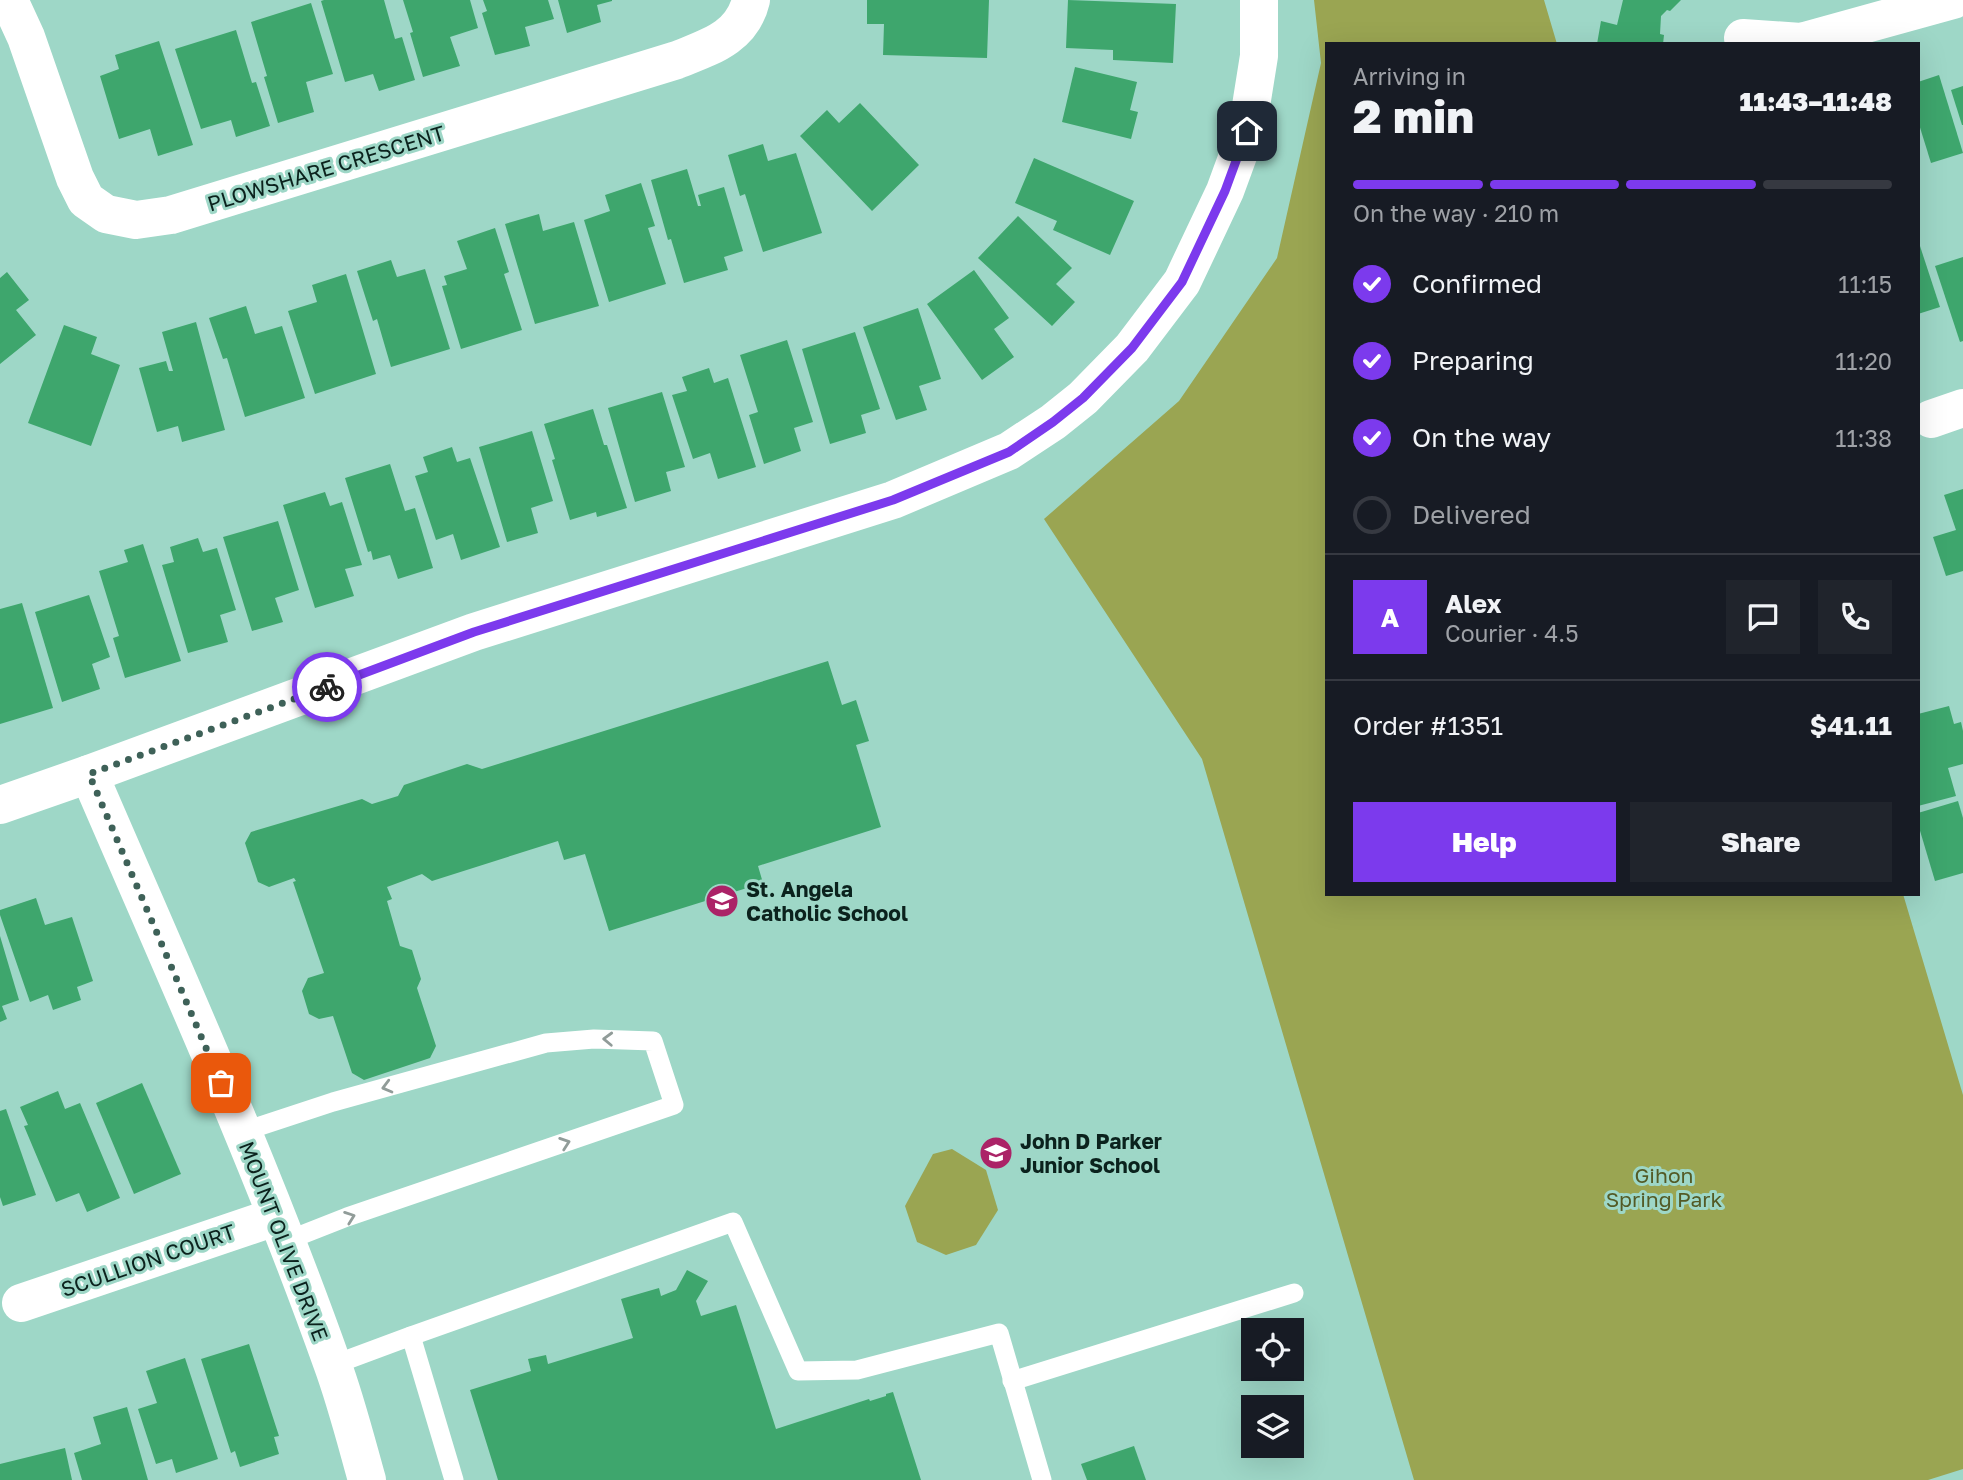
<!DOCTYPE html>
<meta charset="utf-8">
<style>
:root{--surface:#171b24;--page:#20242c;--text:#f1f3f6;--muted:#9ea1a6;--line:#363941;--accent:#7c3aed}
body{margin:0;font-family:"Golos Text",sans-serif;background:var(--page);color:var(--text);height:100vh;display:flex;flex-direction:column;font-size:26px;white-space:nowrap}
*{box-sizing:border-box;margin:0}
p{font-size:23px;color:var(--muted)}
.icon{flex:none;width:38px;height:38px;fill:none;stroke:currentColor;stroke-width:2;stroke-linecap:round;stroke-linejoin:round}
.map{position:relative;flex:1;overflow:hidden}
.side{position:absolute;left:1325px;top:42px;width:595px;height:854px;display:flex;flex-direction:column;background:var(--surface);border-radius:0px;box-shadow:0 7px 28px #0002}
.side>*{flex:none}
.fabs{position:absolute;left:1241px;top:1318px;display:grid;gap:14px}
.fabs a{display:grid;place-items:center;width:63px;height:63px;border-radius:0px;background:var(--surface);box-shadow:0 7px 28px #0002;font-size:35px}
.pin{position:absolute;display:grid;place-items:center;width:60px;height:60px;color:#fff;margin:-30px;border-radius:14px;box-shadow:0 4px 10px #0006}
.courier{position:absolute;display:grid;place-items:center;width:70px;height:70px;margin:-35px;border:5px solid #7c3aed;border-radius:50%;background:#fff;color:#222;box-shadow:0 2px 9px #0007}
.headline em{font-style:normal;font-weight:800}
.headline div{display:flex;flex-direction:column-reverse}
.headline{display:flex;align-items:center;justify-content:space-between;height:119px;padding:0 28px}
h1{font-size:46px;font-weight:800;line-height:52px}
.bar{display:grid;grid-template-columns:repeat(4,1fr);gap:10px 7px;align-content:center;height:84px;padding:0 28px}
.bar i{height:9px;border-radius:5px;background:var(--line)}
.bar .active{background:var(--accent)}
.bar p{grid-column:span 4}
.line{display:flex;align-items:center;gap:18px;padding:0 28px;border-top:2px solid var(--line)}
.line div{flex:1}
.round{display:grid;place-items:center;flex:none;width:74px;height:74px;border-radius:0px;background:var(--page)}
ol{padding:0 28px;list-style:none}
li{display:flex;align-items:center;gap:21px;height:77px}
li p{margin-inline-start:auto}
li .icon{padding:7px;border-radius:50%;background:var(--accent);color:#fff;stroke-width:4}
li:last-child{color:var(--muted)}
li i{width:38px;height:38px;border:4px solid var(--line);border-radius:50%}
.cta{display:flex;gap:14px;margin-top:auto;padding:14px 28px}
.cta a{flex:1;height:80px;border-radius:0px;background:var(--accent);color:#fff;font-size:28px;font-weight:800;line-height:80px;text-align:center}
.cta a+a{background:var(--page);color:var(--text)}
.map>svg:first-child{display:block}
</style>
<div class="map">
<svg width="1963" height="1480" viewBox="0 0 1963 1480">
<rect width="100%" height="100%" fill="#9ed7c7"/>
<g fill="#9aa552">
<path d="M1314,0h230l13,44h-231v850h577l60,201v374l-35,11h-514l-212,-721 -158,-240 135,-118 98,-143 44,-195z"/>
<path d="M952,1149l34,21 12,40 -22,35 -30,10 -29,-13 -12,-36 28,-52z"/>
</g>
<g fill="#3ea66d">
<path d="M324,0h60l11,39 7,-2 13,43 -36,11 -6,-17 -28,8 -24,-81z"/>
<path d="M403,0h67l8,28 -28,9 10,29 -37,11 -13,-44 3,-1z"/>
<path d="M483,0h65l6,19 -29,8 5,19 -35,9 -13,-42 5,-2z"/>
<path d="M558,0h54v1l-15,4 4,17 -34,11z"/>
<path d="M867,0h122l-2,58 -104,-3 1,-31h-17z"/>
<path d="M1068,0l108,4 -3,59 -60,-3v-10l-47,-2z"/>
<path d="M1623,0h58l-11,11 -3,-1 -6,6 -1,18 4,1 -1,9h-66l4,-23 16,4z"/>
<path d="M311,3l22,71 -27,8 8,30 -36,11 -14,-46 3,-1 -16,-54z"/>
<path d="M236,30l16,53 4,-1 14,44 -34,11 -5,-17 -30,9 -26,-80z"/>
<path d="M159,41l34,104 -35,11 -8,-27 -31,10 -19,-63 19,-7 -4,-14z"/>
<path d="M1075,67l62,15 -7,28 8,2 -7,27 -69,-17z"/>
<path d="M1939,75l24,78 -32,10 -13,-42v-39z"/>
<path d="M1963,86v39h-1l-11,-35z"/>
<path d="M860,103l59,62 -47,46 -72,-75 27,-26 12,13z"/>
<path d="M763,144l5,17 28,-8 26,80 -59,19 -18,-58 -5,2 -12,-41z"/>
<path d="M1034,158l100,43 -24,54 -57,-25 4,-9 -42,-18z"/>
<path d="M687,169l11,37h3l-3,-11 26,-8 19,64 -19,6 4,13 -44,13 -13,-44 -3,1 -17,-60z"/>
<path d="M641,183l14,43 -7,2 18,56 -57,18 -25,-82 26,-9 -5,-16z"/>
<path d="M539,214l4,17 31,-9 25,84 -64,18 -30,-100z"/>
<path d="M1018,216l54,52 -16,16 19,18 -23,24 -74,-68z"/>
<path d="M495,228l14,44 -5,2 18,56 -61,19 -19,-63 5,-1 -3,-9 23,-7 -10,-28z"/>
<path d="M1918,240l22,67 -22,7z"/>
<path d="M1963,257v84l-3,1 -25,-76z"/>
<path d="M391,260l6,17 28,-8 25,80 -59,18 -14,-48 -4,2 -16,-50z"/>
<path d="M974,270l35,48 -15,11 20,28 -32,23 -55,-76z"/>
<path d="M7,272l22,28 -13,10 20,25 -36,29v-86z"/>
<path d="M346,274l30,100 -61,20 -27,-83 29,-9 -5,-17z"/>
<path d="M246,306l9,28 27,-8 23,72 -60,19 -18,-59 -4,1 -14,-41z"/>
<path d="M918,308l23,71 -22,7 8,24 -31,10 -33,-93z"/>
<path d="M196,322l29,108 -43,12 -4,-16 -21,6 -18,-64 27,-7 3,10h4l-11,-39z"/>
<path d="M64,325l33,12 -6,17 29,11 -29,81 -63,-23z"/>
<path d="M855,332l25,77 -19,6 5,18 -36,11 -28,-95z"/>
<path d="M787,340l26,82 -19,6 7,23 -37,13 -15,-49 9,-3 -18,-57z"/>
<path d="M709,368l5,15 14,-5 28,89 -38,12 -8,-26 -17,6 -21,-64 15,-4 -5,-14z"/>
<path d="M662,392l23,75 -19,5 5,19 -36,11 -27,-94z"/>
<path d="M593,409l11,36h3l20,63 -30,9 -1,-5 -26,8 -18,-60 3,-1 -11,-35z"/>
<path d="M532,431l21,70 -22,7 7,25 -31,9 -28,-95z"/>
<path d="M452,447l5,15 13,-4 30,89 -39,13 -8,-26 -17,6 -21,-64 13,-4 -5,-15z"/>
<path d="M390,464l15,47 10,-3 18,60 -35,11 -8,-24 -17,5 -2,-9 -3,1 -23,-74z"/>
<path d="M1963,489v82l-17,5 -13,-39 23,-7 -12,-35z"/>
<path d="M325,492l5,14 12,-4 20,63 -17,4 9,27 -39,12 -32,-103z"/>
<path d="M278,521l21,69 -24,8 8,24 -31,9 -29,-94z"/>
<path d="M198,538l5,14 14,-4 19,62 -16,5 8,27 -40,11 -26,-88 12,-3 -4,-15z"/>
<path d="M143,544l38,117 -56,17 -12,-40 6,-2 -20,-65 29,-9 -4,-12z"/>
<path d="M89,595l21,62 -18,7 8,25 -38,13 -27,-90z"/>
<path d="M22,603l31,105 -53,16v-115z"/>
<path d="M828,661l14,44 14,-5 13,41 -13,4 25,82 -123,39 5,17 -154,48 -24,-77 -21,6 -6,-19 -126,40 -10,-7 -35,13 5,12 -5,2 13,45 12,4 9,29 -4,9 19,58 -6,12 -66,22 -12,-7 -19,-57 -14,3 -10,-5 -7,-23 6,-13 16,-5 -31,-91 3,-1 -2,-3 -25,9 -11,-5 -13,-39 6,-11 111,-33 10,5 26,-8 6,-11 63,-21 15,5z"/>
<path d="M1949,706l5,18 7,-2 2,9v33l-15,4 8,28 -38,10v-92z"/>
<path d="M1958,801l5,17v55l-28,8 -17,-57v-11z"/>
<path d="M36,898l9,27 27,-8 21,64 -16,6 4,13 -28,10 -5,-15 -18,7 -30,-87v-5z"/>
<path d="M0,936l19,64 -17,6 5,13 -7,3z"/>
<path d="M142,1083l39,91 -47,20 -38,-91z"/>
<path d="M58,1091l7,18 15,-6 40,95 -33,14 -8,-19 -23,9 -32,-76 4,-1 -8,-18z"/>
<path d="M6,1109l30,86 -33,11 -3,-9v-86z"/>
<path d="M687,1270l21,11 -12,20 5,15 35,-11 40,124 93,-30 1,2 16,-5v-2l7,-2 28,88h-423l-28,-90 61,-19 -3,-12 18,-4 2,9 85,-26 -12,-39 38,-11 2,8 15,-6z"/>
<path d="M249,1344l30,92 -5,1 5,17 -39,13 -5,-16 -4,2 -30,-94z"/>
<path d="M185,1358l33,101 -42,14 -4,-14 -16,5 -18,-55 19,-6 -11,-32z"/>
<path d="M127,1407l21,73h-66l-8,-27 27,-9 -8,-27z"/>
<path d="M1134,1446l12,34h-59l-6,-16z"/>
<path d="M65,1448l7,32h-72v-16z"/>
</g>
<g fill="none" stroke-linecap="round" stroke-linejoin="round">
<g stroke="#fff" stroke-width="19">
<path d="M242,1132l91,-30 213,-59 48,-4 59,2 21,64 -327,112 -61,24"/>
<path d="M411,1336l322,-114 65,149 59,-1 142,-37 43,147"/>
<path d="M333,1365l78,-29 43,144"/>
<path d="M1012,1381l282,-88"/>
</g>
<g stroke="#fff" stroke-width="38">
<path d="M9,0l17,37 49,141 11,22 20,14 30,6 35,-5 506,-155c32,-13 65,-22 74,-60"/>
<path d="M1743,38l58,4 152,-42"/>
<path d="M1931,419l32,-11"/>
<path d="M89,774c84,195 172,389 243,589 14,38 24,78 35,117"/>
<path d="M0,805l89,-31 385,-142 419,-132 116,-49 44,-29 30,-24 49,-50 50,-66 43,-91 22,-60 12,-75v-56"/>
<path d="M21,1303l254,-86"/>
</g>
</g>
<defs><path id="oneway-chevron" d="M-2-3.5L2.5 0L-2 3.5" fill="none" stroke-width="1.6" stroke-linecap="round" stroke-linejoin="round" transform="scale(1.75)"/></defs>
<g stroke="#919c99">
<use href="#oneway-chevron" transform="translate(608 1039) rotate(-178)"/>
<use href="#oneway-chevron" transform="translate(387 1087) rotate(165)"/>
<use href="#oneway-chevron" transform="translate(565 1143) rotate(-19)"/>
<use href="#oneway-chevron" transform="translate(350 1217) rotate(-20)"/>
</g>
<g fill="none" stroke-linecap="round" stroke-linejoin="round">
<path stroke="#3e6158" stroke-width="7" stroke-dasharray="0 12.6" d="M221,1083l-132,-309 238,-87"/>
<path stroke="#7c3aed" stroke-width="9" d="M327,687l147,-55 419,-132 116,-48 44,-30 30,-24 49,-50 50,-66 43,-91 22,-60"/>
</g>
<defs>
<symbol id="school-disc" viewBox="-11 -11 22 22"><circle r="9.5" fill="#ab2367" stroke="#9ed7c7"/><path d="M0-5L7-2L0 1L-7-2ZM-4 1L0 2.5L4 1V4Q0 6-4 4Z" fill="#fff"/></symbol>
</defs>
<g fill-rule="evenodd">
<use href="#school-disc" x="703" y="882" width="38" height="38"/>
<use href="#school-disc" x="977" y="1134" width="38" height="38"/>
</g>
<g text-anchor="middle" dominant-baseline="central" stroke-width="6" stroke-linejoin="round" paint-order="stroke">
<g font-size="21" fill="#0b221d" stroke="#9ed7c7">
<text transform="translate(326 168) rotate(-17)">PLOWSHARE CRESCENT</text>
<text transform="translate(284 1241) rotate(69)">MOUNT OLIVE DRIVE</text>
<text transform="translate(148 1260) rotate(-19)">SCULLION COURT</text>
</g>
<g font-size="21" font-weight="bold" fill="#0b221d" stroke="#9ed7c7" text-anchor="start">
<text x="746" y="889">St. Angela<tspan x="746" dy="24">Catholic School</tspan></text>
<text x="1020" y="1141">John D Parker<tspan x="1020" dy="24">Junior School</tspan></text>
</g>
<g font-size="21" fill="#535a25" stroke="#9ed7c7">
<text x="1664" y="1175">Gihon<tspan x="1664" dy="24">Spring Park</tspan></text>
</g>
</g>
</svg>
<div class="fabs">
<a><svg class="icon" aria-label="locate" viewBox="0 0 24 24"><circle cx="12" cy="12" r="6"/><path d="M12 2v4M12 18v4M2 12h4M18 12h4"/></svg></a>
<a><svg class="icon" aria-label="layers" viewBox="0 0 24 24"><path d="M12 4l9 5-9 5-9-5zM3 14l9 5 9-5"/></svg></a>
</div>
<div class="pin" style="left:221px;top:1083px;background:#ea580c"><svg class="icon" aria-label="bag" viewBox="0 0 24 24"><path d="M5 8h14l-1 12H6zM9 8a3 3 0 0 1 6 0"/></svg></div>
<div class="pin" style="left:1247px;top:131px;background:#1f2937"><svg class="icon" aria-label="home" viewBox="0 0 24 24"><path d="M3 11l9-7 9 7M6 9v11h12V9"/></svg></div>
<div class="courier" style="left:327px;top:687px"><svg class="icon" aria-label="bike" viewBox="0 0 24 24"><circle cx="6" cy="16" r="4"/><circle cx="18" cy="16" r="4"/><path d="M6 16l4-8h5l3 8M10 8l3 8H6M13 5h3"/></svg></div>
<section class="side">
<div class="headline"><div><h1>2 min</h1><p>Arriving in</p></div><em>11:43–11:48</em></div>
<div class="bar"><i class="active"></i><i class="active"></i><i class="active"></i><i></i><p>On the way · 210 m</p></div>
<ol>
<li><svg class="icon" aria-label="check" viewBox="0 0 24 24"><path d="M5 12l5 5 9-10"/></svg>Confirmed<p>11:15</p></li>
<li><svg class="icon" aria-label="check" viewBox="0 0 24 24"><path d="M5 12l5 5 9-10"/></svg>Preparing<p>11:20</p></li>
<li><svg class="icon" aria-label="check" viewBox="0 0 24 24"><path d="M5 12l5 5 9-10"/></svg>On the way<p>11:38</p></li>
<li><i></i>Delivered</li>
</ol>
<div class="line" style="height:126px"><b class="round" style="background:var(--accent);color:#fff">A</b><div><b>Alex</b><p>Courier · 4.5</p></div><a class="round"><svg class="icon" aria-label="chat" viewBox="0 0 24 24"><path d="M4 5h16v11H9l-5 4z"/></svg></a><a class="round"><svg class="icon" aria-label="phone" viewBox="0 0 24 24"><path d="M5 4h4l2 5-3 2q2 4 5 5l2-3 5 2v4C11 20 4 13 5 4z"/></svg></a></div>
<div class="line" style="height:91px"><div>Order #1351</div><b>$41.11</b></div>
<div class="cta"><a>Help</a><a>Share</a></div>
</section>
</div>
